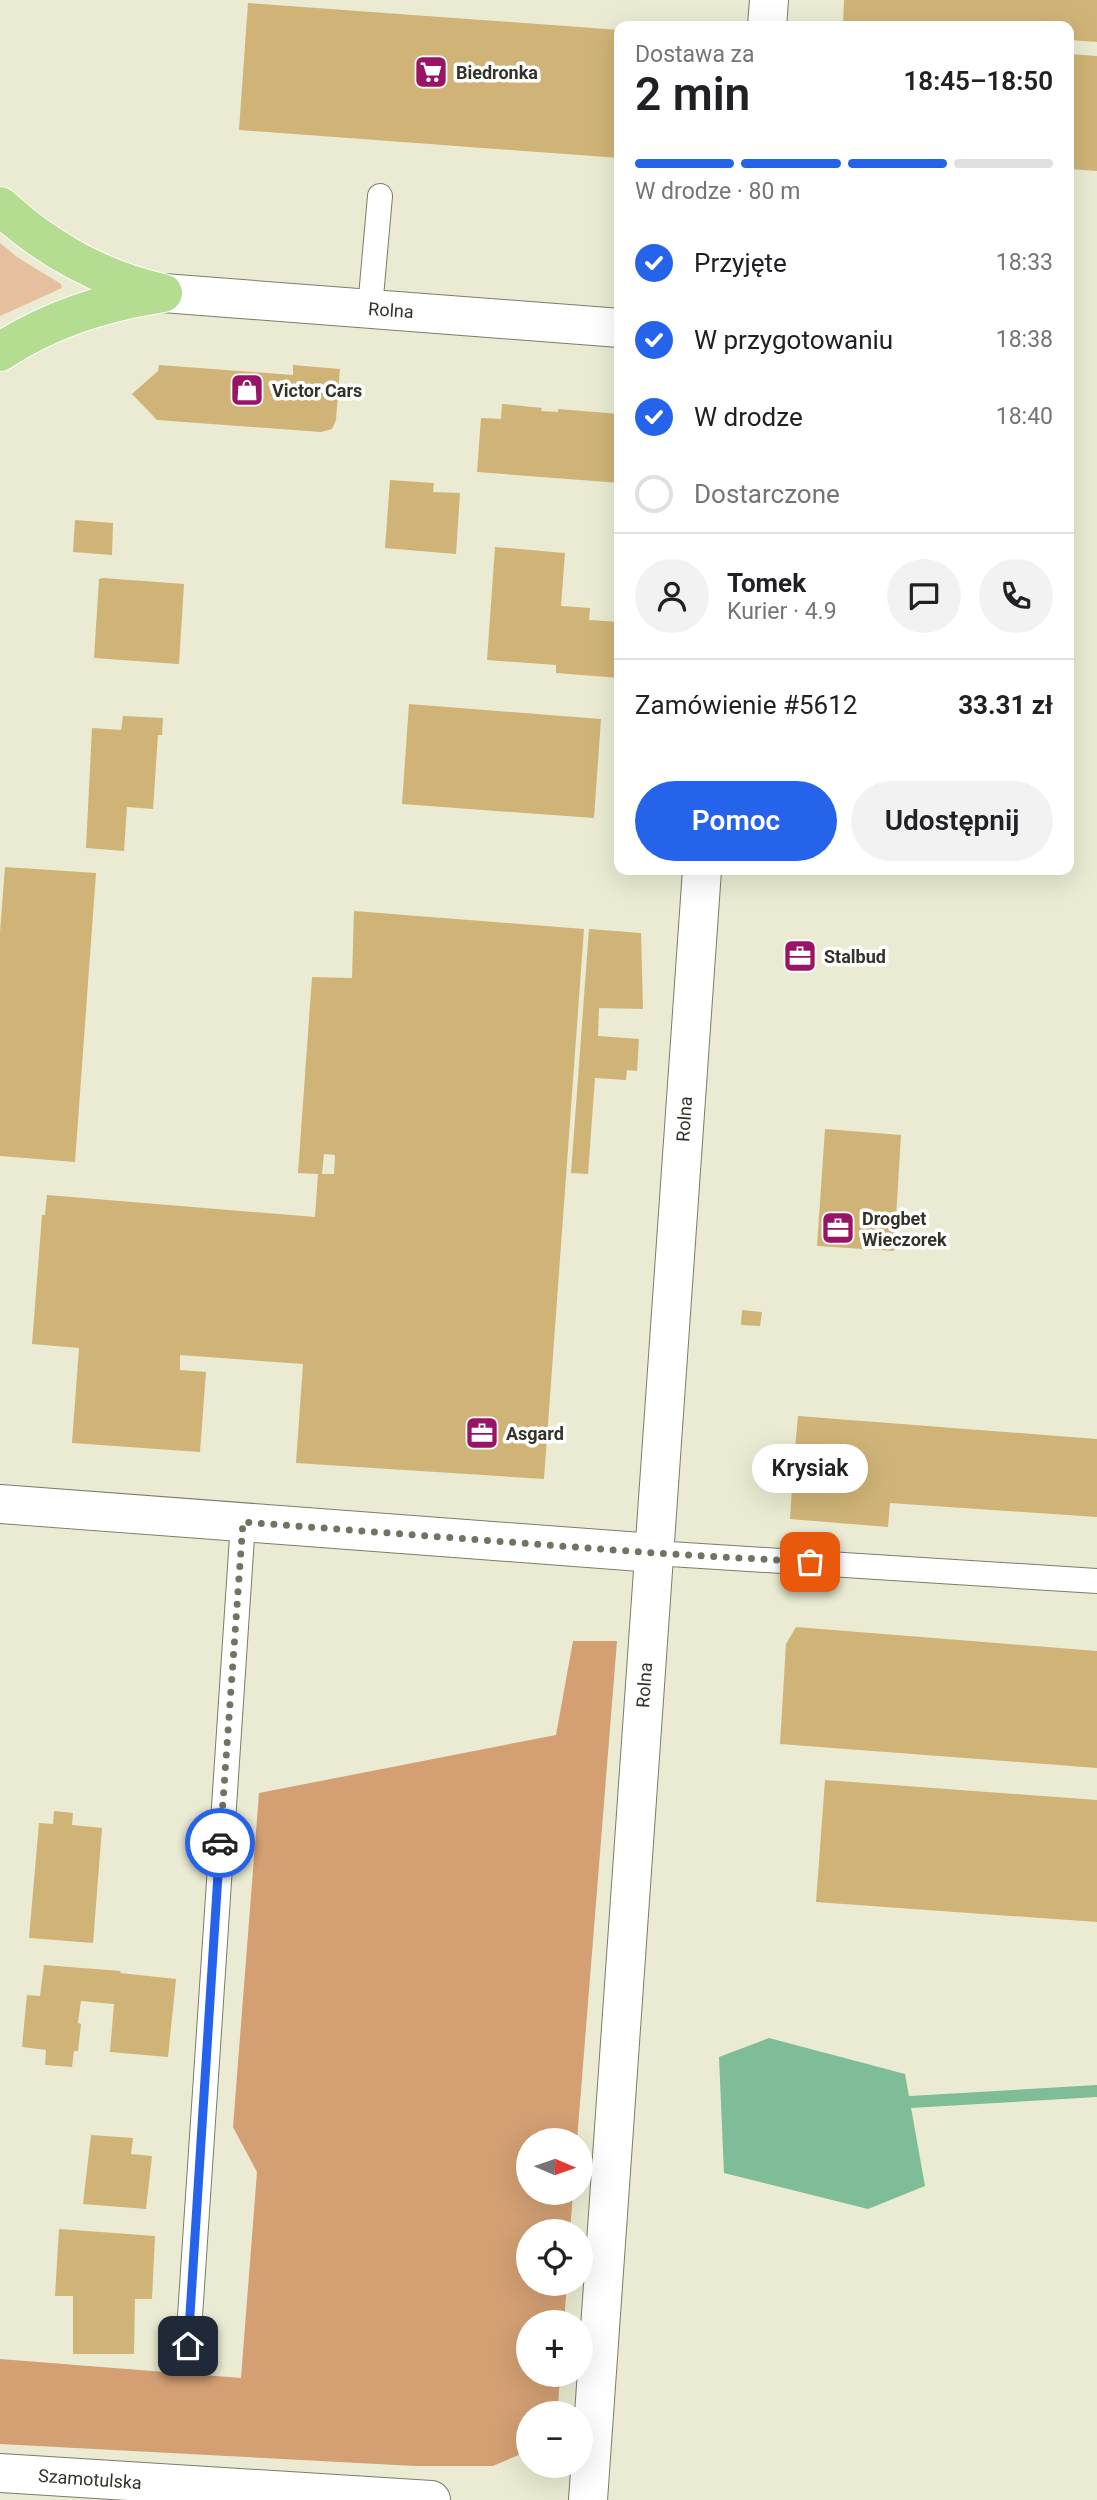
<!DOCTYPE html>
<html lang="pl">
<meta charset="utf-8">
<style>
:root{--surface:#fff;--page:#f2f2f2;--text:#202124;--muted:#757577;--line:#e0e0e0;--accent:#2563eb}
body{margin:0;font-family:Roboto,sans-serif;background:var(--page);color:var(--text);height:100vh;display:flex;flex-direction:column;font-size:26px;white-space:nowrap}
*{box-sizing:border-box;margin:0}
p{font-size:23px;color:var(--muted)}
.icon{flex:none;width:38px;height:38px;fill:none;stroke:currentColor;stroke-width:2;stroke-linecap:round;stroke-linejoin:round}
.map{position:relative;flex:1;overflow:hidden}
.side{position:absolute;left:614px;top:21px;width:460px;height:854px;display:flex;flex-direction:column;background:var(--surface);border-radius:14px;box-shadow:0 7px 28px #0002}
.side>*{flex:none}
.needle{width:46px;rotate:92deg}
.tools{position:absolute;left:516px;top:2128px;display:grid;gap:14px}
.tools a{display:grid;place-items:center;width:77px;height:77px;border-radius:50%;background:var(--surface);box-shadow:0 7px 28px #0002;font-size:35px}
.pin{position:absolute;display:grid;place-items:center;width:60px;height:60px;color:#fff;margin:-30px;border-radius:14px;box-shadow:0 4px 10px #0006}
.courier{position:absolute;display:grid;place-items:center;width:70px;height:70px;margin:-35px;border:5px solid #2563eb;border-radius:50%;background:#fff;color:#222;box-shadow:0 2px 9px #0007}
.bubble{position:absolute;height:49px;border-radius:24px;background:var(--surface);box-shadow:0 7px 28px #0002;font-size:23px;font-weight:600;line-height:49px;text-align:center}
.head em{font-style:normal;font-weight:600}
.head div{display:flex;flex-direction:column-reverse}
.head{display:flex;align-items:center;justify-content:space-between;height:119px;padding:0 21px}
h1{font-size:46px;font-weight:600;line-height:52px}
.bar{display:grid;grid-template-columns:repeat(4,1fr);gap:10px 7px;align-content:center;height:84px;padding:0 21px}
.bar i{height:9px;border-radius:5px;background:var(--line)}
.bar .active{background:var(--accent)}
.bar p{grid-column:span 4}
.line{display:flex;align-items:center;gap:18px;padding:0 21px;border-top:2px solid var(--line)}
.line div{flex:1}
.round{display:grid;place-items:center;flex:none;width:74px;height:74px;border-radius:37px;background:var(--page)}
ol{padding:0 21px;list-style:none}
li{display:flex;align-items:center;gap:21px;height:77px}
li p{margin-inline-start:auto}
li .icon{padding:7px;border-radius:50%;background:var(--accent);color:#fff;stroke-width:4}
li:last-child{color:var(--muted)}
li i{width:38px;height:38px;border:4px solid var(--line);border-radius:50%}
.action{display:flex;gap:14px;margin-top:auto;padding:14px 21px}
.action a{flex:1;height:80px;border-radius:42px;background:var(--accent);color:#fff;font-size:28px;font-weight:600;line-height:80px;text-align:center}
.action a+a{background:var(--page);color:var(--text)}
.map>svg:first-child{display:block}
</style>
<div class="map">
<svg width="1097" height="2500" viewBox="0 0 1097 2500">
<rect width="100%" height="100%" fill="#eaebd2"/>
<path fill="#e6bf9e" d="M0,243l17,14 44,27 1,4 -62,28z"/>
<path fill="#d39f73" d="M573,1641h44l-40,499h-49v53h45l-3,38h-42v53h39l-3,38h-36v53h32l-2,32 -4,6h-26v38l-35,15h-78l-415,-22v-85l241,19 16,-206 -24,-45 26,-334 297,-58z"/>
<path fill="#7ebd98" d="M769,2038l136,36 20,112 -57,23 -144,-36 -5,-116z"/>
<g fill="none" stroke-linecap="round" stroke-linejoin="round">
<path stroke="#7ebd98" stroke-width="12" d="M910,2102l187,-11"/>
</g>
<g fill="#d0b477" fill-rule="evenodd">
<path d="M844,0h253v42l-28,-2v-14l-226,-1z"/>
<path d="M248,3l372,27v128l-381,-28z"/>
<path d="M1069,54l28,2v115l-28,-2z"/>
<path d="M159,365l134,10v-10l47,4 -4,51 -4,9 -11,3 -164,-12 -25,-26 26,-23z"/>
<path d="M502,404l40,4 -1,3 17,1v-3l62,5v69l-143,-11 4,-54 20,1z"/>
<path d="M390,480l44,3 -1,9 27,1 -4,61 -71,-6z"/>
<path d="M75,520l38,3 -1,32 -39,-3z"/>
<path d="M495,547l70,6 -4,53 29,2 -1,12 31,2v56l-64,-5v-8l-69,-5z"/>
<path d="M103,578l81,6 -5,80 -85,-6 5,-79z"/>
<path d="M409,704l192,15 -7,99 -192,-14z"/>
<path d="M123,716l40,2 -1,17h-4l-5,74 -26,-2 -3,44 -38,-3 6,-120 29,2z"/>
<path d="M5,867l91,6 -21,289 -75,-6v-224z"/>
<path d="M354,911l230,18 -40,550 -248,-16 7,-99 -123,-9v15l26,2 -6,80 -128,-9 7,-95 -47,-4 10,-129h3l2,-20 268,22 3,-43 -20,-1 14,-196 40,1zM324,1154l11,1 -1,19h-12z"/>
<path d="M589,929l52,4 2,76 -44,-1 -1,28 41,3 -2,32 -10,-1 -1,10 -31,-2 -7,96 -17,-1z"/>
<path d="M825,1129l76,6 -7,116 -77,-5z"/>
<path d="M742,1310l20,2 -2,14 -19,-1z"/>
<path d="M798,1416l299,23v78l-207,-14 -2,24 -98,-8 2,-33 -6,-10 1,-18 8,-9z"/>
<path d="M796,1627l301,24v117l-317,-24 6,-100z"/>
<path d="M825,1780l272,20v122l-281,-20z"/>
<path d="M54,1811l19,2 -1,12 30,3 -9,115 -64,-5 10,-115 14,1z"/>
<path d="M44,1965l77,6 -1,2 56,6 -8,78 -58,-5 4,-48 -33,-3 -3,22 3,1 -3,27h-4l-2,16 -27,-2 1,-15 -24,-3 5,-52 13,1z"/>
<path d="M91,2135l42,3 -2,16 21,2 -6,53 -63,-5z"/>
<path d="M59,2229l96,7 -3,63h-17l-1,55h-61v-58h-18z"/>
</g>
<g fill="none" stroke-linecap="round" stroke-linejoin="round">
<defs>
<g id="service">
<path d="M370,308l10,-112"/>
<path d="M654,1553l443,28"/>
<path d="M188,2346l55,-824"/>
</g>
<g id="minor">
<path d="M767,26l2,-26"/>
<path d="M0,1504l654,49"/>
</g>
<g id="tertiary">
<path d="M163,293l457,35"/>
<path d="M0,2473l431,27"/>
<path d="M588,2500l114,-1630"/>
</g>
<g id="primary">
<path d="M0,206c45,42 102,74 163,87"/>
<path d="M0,352c48,-32 101,-49 158,-58"/>
</g>
</defs>
<use href="#service" stroke="#7c7d66" stroke-width="26"/>
<use href="#minor" stroke="#7c7d66" stroke-width="40"/>
<use href="#tertiary" stroke="#7c7d66" stroke-width="40"/>
<use href="#primary" stroke="#fff" stroke-width="40"/>
<use href="#service" stroke="#fff" stroke-width="24"/>
<use href="#minor" stroke="#fff" stroke-width="38"/>
<use href="#tertiary" stroke="#fff" stroke-width="38"/>
<use href="#primary" stroke="#b4dd92" stroke-width="38"/>
</g>
<g fill="none" stroke-linecap="round" stroke-linejoin="round">
<path stroke="#737364" stroke-width="7" stroke-dasharray="0 12.6" d="M220,1843l23,-321 411,31 156,9"/>
<path stroke="#2563eb" stroke-width="9" d="M188,2346l32,-503"/>
</g>
<defs>
<symbol id="supermarket-square" viewBox="-11 -11 22 22"><rect x="-9" y="-9" width="18" height="18" rx="4" fill="#9a1466" stroke="#fff"/><path d="M-6-5.5h2.5l.6 2H6L4.5 2H-2.5L-4.4-4H-6ZM-1.5 3.2a1.3 1.3 0 1 0 .1 0ZM3 3.2a1.3 1.3 0 1 0 .1 0Z" fill="#fff"/></symbol>
<symbol id="shop-square" viewBox="-11 -11 22 22"><rect x="-9" y="-9" width="18" height="18" rx="4" fill="#9a1466" stroke="#fff"/><path d="M-5-2.5h2.3a2.7 3.5 0 0 1 5.4 0H5L5.5 6h-11ZM-1.5-2.5h3a1.5 2.3 0 0 0-3 0Z" fill="#fff"/></symbol>
<symbol id="office-square" viewBox="-11 -11 22 22"><rect x="-9" y="-9" width="18" height="18" rx="4" fill="#9a1466" stroke="#fff"/><path d="M-6-3h4V-5.5h4V-3h4V5H-6ZM-1-4.5V-3h2v-1.5ZM-6 0V1H6V0Z" fill="#fff"/></symbol>
</defs>
<g fill-rule="evenodd">
<use href="#supermarket-square" x="412" y="53" width="38" height="38"/>
<use href="#shop-square" x="228" y="371" width="38" height="38"/>
<use href="#office-square" x="781" y="937" width="38" height="38"/>
<use href="#office-square" x="819" y="1209" width="38" height="38"/>
<use href="#office-square" x="463" y="1414" width="38" height="38"/>
</g>
<g text-anchor="middle" dominant-baseline="central" stroke-width="7" stroke-linejoin="round" paint-order="stroke">
<g font-size="18" font-weight="bold" fill="#333329" stroke="#fff" text-anchor="start">
<text x="456" y="72">Biedronka</text>
<text x="272" y="390">Victor Cars</text>
<text x="824" y="956">Stalbud</text>
<text x="862" y="1218">Drogbet<tspan x="862" dy="21">Wieczorek</tspan></text>
<text x="506" y="1433">Asgard</text>
</g>
<g font-size="18" fill="#333329" stroke="#fff">
<text transform="translate(391 310) rotate(4)">Rolna</text>
<text transform="translate(684 1119) rotate(-86)">Rolna</text>
<text transform="translate(644 1685) rotate(-86)">Rolna</text>
<text transform="translate(90 2479) rotate(4)">Szamotulska</text>
</g>
</g>
</svg>
<div class="tools">
<a><svg class="needle" viewBox="-14 -14 28 28"><path d="M0-13l5 13h-10z" fill="#e53935"/><path d="M0 13l5-13h-10z" fill="#757577"/></svg></a>
<a><svg class="icon" aria-label="locate" viewBox="0 0 24 24"><circle cx="12" cy="12" r="6"/><path d="M12 2v4M12 18v4M2 12h4M18 12h4"/></svg></a>
<a>+</a>
<a>−</a>
</div>
<div class="pin" style="left:810px;top:1562px;background:#ea580c"><svg class="icon" aria-label="bag" viewBox="0 0 24 24"><path d="M5 8h14l-1 12H6zM9 8a3 3 0 0 1 6 0"/></svg></div>
<div class="pin" style="left:188px;top:2346px;background:#1f2937"><svg class="icon" aria-label="home" viewBox="0 0 24 24"><path d="M3 11l9-7 9 7M6 9v11h12V9"/></svg></div>
<div class="courier" style="left:220px;top:1843px"><svg class="icon" aria-label="car" viewBox="0 0 24 24"><path d="M5 17H2v-5l4-1 3-4h7l3 4 3 1v5h-3M9 17h6M6 11h13"/><circle cx="7" cy="17" r="2"/><circle cx="17" cy="17" r="2"/></svg></div>
<div class="bubble" style="left:752px;top:1444px;width:116px">Krysiak</div>
<section class="side">
<div class="head"><div><h1>2 min</h1><p>Dostawa za</p></div><em>18:45–18:50</em></div>
<div class="bar"><i class="active"></i><i class="active"></i><i class="active"></i><i></i><p>W drodze · 80 m</p></div>
<ol>
<li><svg class="icon" aria-label="check" viewBox="0 0 24 24"><path d="M5 12l5 5 9-10"/></svg>Przyjęte<p>18:33</p></li>
<li><svg class="icon" aria-label="check" viewBox="0 0 24 24"><path d="M5 12l5 5 9-10"/></svg>W przygotowaniu<p>18:38</p></li>
<li><svg class="icon" aria-label="check" viewBox="0 0 24 24"><path d="M5 12l5 5 9-10"/></svg>W drodze<p>18:40</p></li>
<li><i></i>Dostarczone</li>
</ol>
<div class="line" style="height:126px"><a class="round"><svg class="icon" aria-label="person" viewBox="0 0 24 24"><circle cx="12" cy="8" r="4"/><path d="M4 21q1-7 8-7t8 7"/></svg></a><div><b>Tomek</b><p>Kurier · 4.9</p></div><a class="round"><svg class="icon" aria-label="chat" viewBox="0 0 24 24"><path d="M4 5h16v11H9l-5 4z"/></svg></a><a class="round"><svg class="icon" aria-label="phone" viewBox="0 0 24 24"><path d="M5 4h4l2 5-3 2q2 4 5 5l2-3 5 2v4C11 20 4 13 5 4z"/></svg></a></div>
<div class="line" style="height:91px"><div>Zamówienie #5612</div><b>33.31 zł</b></div>
<div class="action"><a>Pomoc</a><a>Udostępnij</a></div>
</section>
</div>
